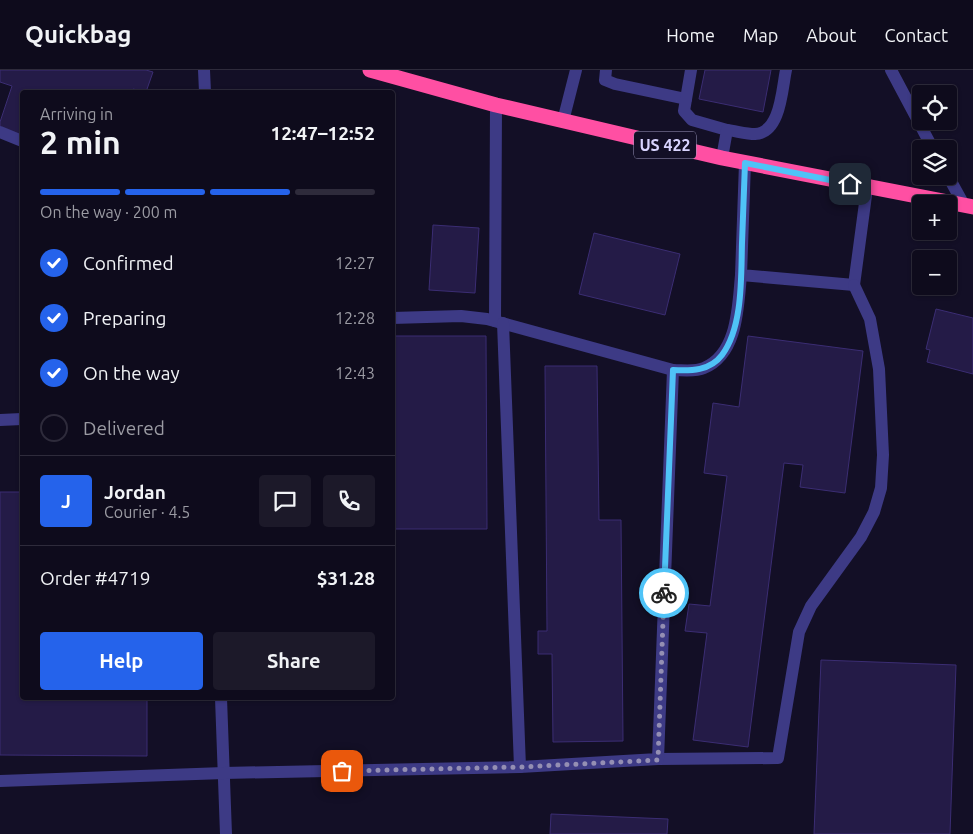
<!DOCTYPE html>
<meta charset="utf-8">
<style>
:root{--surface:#0e0b1c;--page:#1c1929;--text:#f1f3f6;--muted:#9b9ba3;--line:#2e2b3b;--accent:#2563eb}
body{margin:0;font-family:Ubuntu,sans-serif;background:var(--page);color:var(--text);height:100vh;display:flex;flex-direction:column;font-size:19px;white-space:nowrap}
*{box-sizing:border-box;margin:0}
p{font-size:16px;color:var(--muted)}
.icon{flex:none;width:28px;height:28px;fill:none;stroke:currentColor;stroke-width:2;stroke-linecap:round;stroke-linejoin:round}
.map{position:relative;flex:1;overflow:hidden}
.sheet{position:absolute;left:20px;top:20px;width:375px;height:610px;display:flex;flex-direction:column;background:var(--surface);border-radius:5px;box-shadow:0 1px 4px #0004,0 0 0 1px var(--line)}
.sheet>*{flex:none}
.tools{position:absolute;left:912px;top:15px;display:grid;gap:10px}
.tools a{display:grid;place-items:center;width:45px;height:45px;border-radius:5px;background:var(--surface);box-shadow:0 1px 4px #0004,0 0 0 1px var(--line);font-size:25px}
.pin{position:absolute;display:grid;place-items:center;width:42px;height:42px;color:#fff;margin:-21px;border-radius:10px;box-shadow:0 2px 8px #0006}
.courier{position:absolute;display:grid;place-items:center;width:50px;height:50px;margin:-25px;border:4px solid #4fc3f7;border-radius:50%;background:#fff;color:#222;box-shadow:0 1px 6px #0007}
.head em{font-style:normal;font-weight:600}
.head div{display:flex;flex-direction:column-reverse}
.head{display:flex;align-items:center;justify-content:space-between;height:85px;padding:0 20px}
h1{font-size:32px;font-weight:600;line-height:38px}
.bar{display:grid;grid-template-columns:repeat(4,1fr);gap:8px 5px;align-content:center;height:60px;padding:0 20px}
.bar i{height:6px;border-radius:4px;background:var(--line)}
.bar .selected{background:var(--accent)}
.bar p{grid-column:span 4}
.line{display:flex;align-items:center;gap:12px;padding:0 20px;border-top:1px solid var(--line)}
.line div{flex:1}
.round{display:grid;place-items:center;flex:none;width:52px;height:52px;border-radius:5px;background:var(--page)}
ol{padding:0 20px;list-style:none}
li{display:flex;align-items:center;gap:15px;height:55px}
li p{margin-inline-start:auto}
li .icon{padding:5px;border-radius:50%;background:var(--accent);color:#fff;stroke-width:4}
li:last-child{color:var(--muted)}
li i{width:28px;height:28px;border:2px solid var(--line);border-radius:50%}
.button{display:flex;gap:10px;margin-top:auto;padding:10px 20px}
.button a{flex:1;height:58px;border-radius:5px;background:var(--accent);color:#fff;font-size:20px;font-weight:600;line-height:58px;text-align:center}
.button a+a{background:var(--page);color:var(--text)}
header{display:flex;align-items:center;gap:30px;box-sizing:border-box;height:70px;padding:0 25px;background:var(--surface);border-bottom:1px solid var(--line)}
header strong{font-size:24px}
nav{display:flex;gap:28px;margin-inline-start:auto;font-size:18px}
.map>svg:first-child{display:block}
</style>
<header>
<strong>Quickbag</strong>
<nav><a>Home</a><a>Map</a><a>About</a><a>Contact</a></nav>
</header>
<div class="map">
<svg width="973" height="764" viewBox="0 0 973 764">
<rect width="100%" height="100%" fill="#130f26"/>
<g fill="#241b47" stroke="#3b2d73">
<path d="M0,0h146l7,2 -7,20 -13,-3 -1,3h-110v45l-22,-7v-8l12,-36 -12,-4z"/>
<path d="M705,0h66l-8,42 -64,-13z"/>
<path d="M433,155l46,3 -4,65 -46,-3z"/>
<path d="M594,163l86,21 -15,61 -86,-21z"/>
<path d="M936,239l37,9v56l-46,-12 3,-12 -4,-1z"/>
<path d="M392,266h94l1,193h-95z"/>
<path d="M748,266l115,15 -18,142 -45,-6 3,-22 -19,-2 -36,284 -55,-7 14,-107 -22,-2 4,-27 21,2 17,-130 -23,-3 9,-70 26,4z"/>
<path d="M545,296h52l2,154h22l2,221 -70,1 -1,-88h-14v-23h9z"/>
<path d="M0,422h22v206h125v58l-147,-1z"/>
<path d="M821,590l135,5 -6,169h-136z"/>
<path d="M551,744l117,5 -1,15h-117z"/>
</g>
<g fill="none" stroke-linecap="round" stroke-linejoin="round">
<g stroke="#3d3a85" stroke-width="12">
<path d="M204,0l1,22"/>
<path d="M606,0l-1,10 10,4 71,15"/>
<path d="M691,0l-7,41 8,9 35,10"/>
<path d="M891,0l42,79"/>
<path d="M563,51l13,-51"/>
<path d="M0,62l22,9"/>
<path d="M722,88l5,-28c9,1 19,4 28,4 26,-1 27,-46 31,-64"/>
<path d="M745,93l-4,112 113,10 13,-97"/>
<path d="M948,106l16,29"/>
<path d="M392,248l69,-2 26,3 186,51c10,0 22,2 31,-2 34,-14 34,-62 37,-93"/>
<path d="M495,251l1,-216"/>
<path d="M0,350l22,-1"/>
<path d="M221,628l5,136"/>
<path d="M658,689l120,-1 21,-126 12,-26 50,-69 13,-25 7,-24 2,-33 -4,-86 -9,-50 -16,-34"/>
<path d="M520,697l138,-8 15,-389"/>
<path d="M0,711l224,-8 296,-6 -17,-444"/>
</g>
<path stroke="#ff4fa3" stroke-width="15" d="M370,0l126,35 226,53 251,49"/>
</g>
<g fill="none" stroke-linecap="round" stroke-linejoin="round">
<path stroke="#948fb3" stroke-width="5" stroke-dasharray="0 9" d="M342,701l178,-4 138,-7 6,-167"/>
<path stroke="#4fc3f7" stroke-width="6" d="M664,523l9,-223c18,1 37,1 49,-15 21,-28 19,-78 20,-112 1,-27 2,-53 3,-80l105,21"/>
</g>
<g text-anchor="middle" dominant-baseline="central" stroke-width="4" stroke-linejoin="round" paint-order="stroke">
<rect fill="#130f26" stroke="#9e99be" stroke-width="1" x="634" y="61.5" width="62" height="27" rx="4"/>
<g font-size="16" font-weight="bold" fill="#d9d4ff">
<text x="665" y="75">US 422</text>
</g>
</g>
</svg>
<div class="tools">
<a><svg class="icon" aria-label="locate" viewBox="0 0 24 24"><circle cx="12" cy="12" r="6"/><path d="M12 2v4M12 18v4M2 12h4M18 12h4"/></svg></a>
<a><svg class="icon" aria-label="layers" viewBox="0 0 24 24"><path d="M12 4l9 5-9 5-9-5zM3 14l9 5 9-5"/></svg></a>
<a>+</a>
<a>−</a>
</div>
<div class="pin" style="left:342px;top:701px;background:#ea580c"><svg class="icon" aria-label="bag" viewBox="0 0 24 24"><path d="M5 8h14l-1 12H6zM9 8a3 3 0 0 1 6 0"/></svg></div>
<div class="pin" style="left:850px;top:114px;background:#1f2937"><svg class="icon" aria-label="home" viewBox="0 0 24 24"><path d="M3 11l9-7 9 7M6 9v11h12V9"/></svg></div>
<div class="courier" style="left:664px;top:523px"><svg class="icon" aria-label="bike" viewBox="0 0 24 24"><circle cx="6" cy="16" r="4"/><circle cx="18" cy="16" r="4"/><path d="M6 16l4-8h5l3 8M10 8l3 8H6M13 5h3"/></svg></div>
<section class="sheet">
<div class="head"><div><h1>2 min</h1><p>Arriving in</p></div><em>12:47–12:52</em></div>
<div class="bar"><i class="selected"></i><i class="selected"></i><i class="selected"></i><i></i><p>On the way · 200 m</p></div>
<ol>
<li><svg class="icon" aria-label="check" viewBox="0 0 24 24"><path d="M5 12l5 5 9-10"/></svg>Confirmed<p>12:27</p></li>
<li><svg class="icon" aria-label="check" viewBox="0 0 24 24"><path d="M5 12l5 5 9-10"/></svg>Preparing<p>12:28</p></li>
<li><svg class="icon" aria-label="check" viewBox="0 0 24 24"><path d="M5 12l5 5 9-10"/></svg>On the way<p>12:43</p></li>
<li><i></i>Delivered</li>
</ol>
<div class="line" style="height:90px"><b class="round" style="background:var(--accent);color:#fff">J</b><div><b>Jordan</b><p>Courier · 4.5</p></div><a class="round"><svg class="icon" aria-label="chat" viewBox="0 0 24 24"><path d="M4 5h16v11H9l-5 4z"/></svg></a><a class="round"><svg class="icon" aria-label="phone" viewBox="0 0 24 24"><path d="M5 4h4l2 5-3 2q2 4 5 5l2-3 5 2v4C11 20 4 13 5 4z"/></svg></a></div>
<div class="line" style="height:65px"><div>Order #4719</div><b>$31.28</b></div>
<div class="button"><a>Help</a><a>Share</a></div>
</section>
</div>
